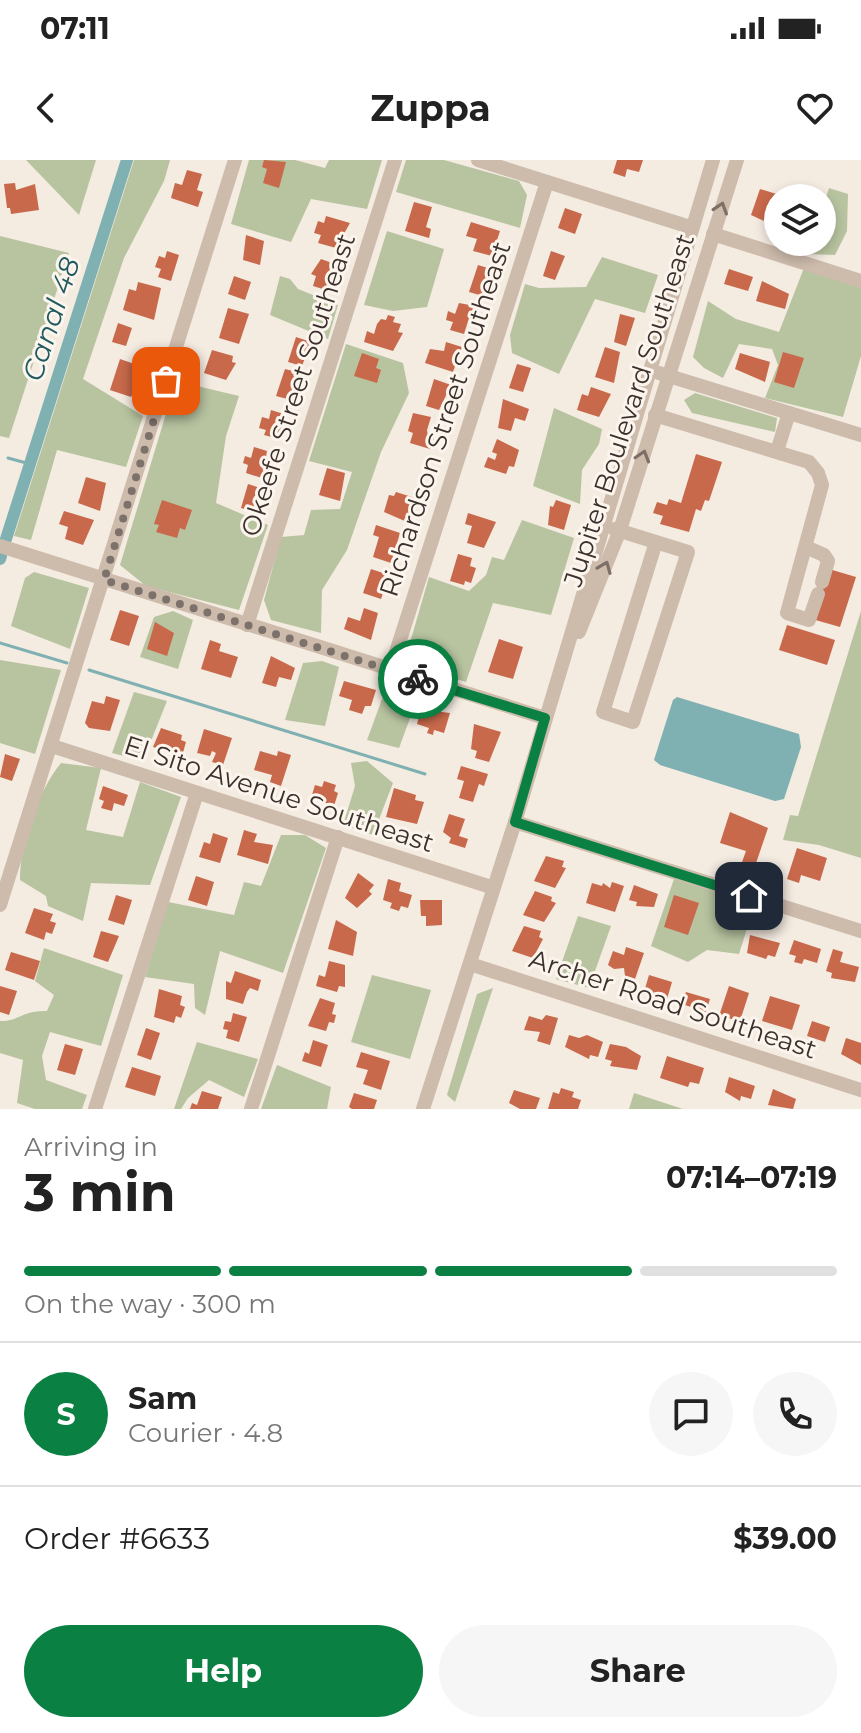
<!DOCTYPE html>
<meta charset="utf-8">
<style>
:root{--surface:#fff;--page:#f6f6f6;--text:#222;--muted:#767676;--line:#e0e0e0;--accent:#0b8043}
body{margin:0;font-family:Montserrat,sans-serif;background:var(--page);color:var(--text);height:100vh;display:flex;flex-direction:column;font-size:30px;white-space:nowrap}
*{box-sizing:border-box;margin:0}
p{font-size:26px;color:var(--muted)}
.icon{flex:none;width:44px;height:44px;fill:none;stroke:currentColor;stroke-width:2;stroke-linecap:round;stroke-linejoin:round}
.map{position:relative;height:949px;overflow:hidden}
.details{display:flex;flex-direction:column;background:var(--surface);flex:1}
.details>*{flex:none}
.tools{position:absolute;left:764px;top:24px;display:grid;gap:16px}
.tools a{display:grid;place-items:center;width:72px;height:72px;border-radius:50%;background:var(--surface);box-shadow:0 4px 12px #0003;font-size:40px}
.pin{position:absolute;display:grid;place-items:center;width:68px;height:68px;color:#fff;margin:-34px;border-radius:16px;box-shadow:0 4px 12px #0006}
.courier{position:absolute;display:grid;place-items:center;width:80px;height:80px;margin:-40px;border:6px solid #0b8043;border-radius:50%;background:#fff;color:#222;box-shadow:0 2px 10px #0007}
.overview em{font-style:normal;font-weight:700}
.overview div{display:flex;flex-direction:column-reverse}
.overview{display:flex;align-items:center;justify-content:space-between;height:136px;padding:0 24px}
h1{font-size:52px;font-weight:700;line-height:60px}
.bar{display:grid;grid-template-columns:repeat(4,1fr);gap:12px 8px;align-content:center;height:96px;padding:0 24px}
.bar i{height:10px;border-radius:6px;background:var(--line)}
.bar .active{background:var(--accent)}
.bar p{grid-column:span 4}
.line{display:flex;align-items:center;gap:20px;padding:0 24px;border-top:2px solid var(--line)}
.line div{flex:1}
.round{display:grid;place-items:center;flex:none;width:84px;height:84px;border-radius:42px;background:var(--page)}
.button{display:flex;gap:16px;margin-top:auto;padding:16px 24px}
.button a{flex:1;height:92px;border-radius:48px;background:var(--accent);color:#fff;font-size:32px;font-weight:700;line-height:92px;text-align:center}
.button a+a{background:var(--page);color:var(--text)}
.status{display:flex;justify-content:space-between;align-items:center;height:56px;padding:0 40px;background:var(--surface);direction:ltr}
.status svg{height:22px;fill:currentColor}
header{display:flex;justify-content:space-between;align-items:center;height:104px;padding:0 24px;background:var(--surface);font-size:36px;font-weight:700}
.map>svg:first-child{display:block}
</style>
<div class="status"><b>07:11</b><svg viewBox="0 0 49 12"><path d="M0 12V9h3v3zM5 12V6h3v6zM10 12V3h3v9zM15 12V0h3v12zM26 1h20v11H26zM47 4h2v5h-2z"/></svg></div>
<header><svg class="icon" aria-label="back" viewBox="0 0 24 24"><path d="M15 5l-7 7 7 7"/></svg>Zuppa<svg class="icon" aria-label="heart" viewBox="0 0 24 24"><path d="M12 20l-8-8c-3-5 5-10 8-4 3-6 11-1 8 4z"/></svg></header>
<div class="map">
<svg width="861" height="949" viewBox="0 0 861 949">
<rect width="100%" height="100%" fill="#f4ebe1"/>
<g fill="#b8c4a0">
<path d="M26,0h70l-17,55z"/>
<path d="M134,0h36l-6,21 -40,77 -41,121 60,37 -17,51 -69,-17 -26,90 -17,-4z"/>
<path d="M249,0h46l30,8 4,-8h53l-15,49 -56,-10 -20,43 -60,-18z"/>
<path d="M406,0h38l75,21 8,14 -7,33 -124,-36z"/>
<path d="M829,28l19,6 -1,37 -12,24 -27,-1 4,-12h10v-33z"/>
<path d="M387,71l57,18 -17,58 -34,4 -29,-6z"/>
<path d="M0,76l69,17 -60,185 -9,-2z"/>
<path d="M602,97l56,18 -13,38 -50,-14 -36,75 -47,-21 -2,-18 15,-51 14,4 47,-1z"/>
<path d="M804,108l57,18v70l-18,61 -78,-19 13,-33 -6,-16 -33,-5 -16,34 -19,-10 -11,-11 15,-56 28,18 43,13z"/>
<path d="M280,116l10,3 8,10 40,16 -10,34 -58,-24z"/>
<path d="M346,184l57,19 6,30 -28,59 -34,98 -25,40 -1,43 -50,-13 -7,-20 17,-63 23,-2 7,-25 29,-1 12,-37 -43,-11z"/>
<path d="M176,221l63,15 -13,40 -10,67 52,22 -29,85 -93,-24 -26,-21z"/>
<path d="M695,233l82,25 -2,14 -83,-19 -8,-13z"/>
<path d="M554,248l48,21 -3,15 -17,26 -2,34 -47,-18z"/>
<path d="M522,360l52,18 -23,77 -58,-12 -27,79 -55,-17 -6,-5 24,-83 40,14 17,-16 6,-18 12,3z"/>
<path d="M34,412l55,16 -19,61 -59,-23 14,-48z"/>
<path d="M173,451l20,9 -15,49 -38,-12 14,-40z"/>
<path d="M861,451v247l-42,-13 -36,-5 7,-25 8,1z"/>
<path d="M0,500l61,10 -26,84 -35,-11z"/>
<path d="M322,501l17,6 -14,59 -40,-6 18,-57z"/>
<path d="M399,519l21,12 -21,57 -32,-8 18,-49z"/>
<path d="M134,532l33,9 -24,60 -31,-8z"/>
<path d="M367,601l26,22 -20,52 -30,-10 12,-39 -4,-23z"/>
<path d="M61,603l40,5 -15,62 37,7 17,-55 41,15 -31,88 -59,-2 -8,38 -35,-15 -2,-10 -26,-16c0,-37 18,-89 41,-117z"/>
<path d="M281,675h24l21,13 -43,125 -63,-22 -15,64 -10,-7 -1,-24 -49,-7 23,-75 66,13 10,-33 17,4z"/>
<path d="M675,716l80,27 -16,51 -32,-4 -19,12 -37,-16z"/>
<path d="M578,756l33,10 -22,62 -33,-9z"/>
<path d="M44,788l79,27 -22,71 -51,-14 -8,24 4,24 41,15 -5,14h-47l-18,-6 6,-43 -23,-7v-32c19,1 21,-11 47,-10l7,-16 -19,-14z"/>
<path d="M372,815l59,15 -21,69 -59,-17z"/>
<path d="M493,828l-38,114 -8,-7 30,-101z"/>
<path d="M197,882l61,17 -14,38 -35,-17 -21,18 -7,11h-7z"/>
<path d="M277,905l54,22 -4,22h-66z"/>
<path d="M634,933l49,16h-54z"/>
</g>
<path fill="#7fb0b2" d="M677,537l122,37 2,13 -17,52 -9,2 -115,-36 -6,-5 19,-60z"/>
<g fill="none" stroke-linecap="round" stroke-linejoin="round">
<g stroke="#7fb0b2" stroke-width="3">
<path d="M8,298l22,6"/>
<path d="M0,483l67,20"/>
<path d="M89,510l336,104"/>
</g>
<g stroke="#7fb0b2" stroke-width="12">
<path d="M6,379l121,-379"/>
<path d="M0,399l1,-3"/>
</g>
</g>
<g fill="#c8694b">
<path d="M264,0l22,2 -7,26 -16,-5 4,-14 -5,-2z"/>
<path d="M617,0h26l-4,12 -12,-3 -2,8 -12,-4z"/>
<path d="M187,10l15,4 -5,16 6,2 -5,15 -27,-9 4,-15 7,2z"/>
<path d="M15,23l1,7 19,-6 4,26 -28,4 -1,-6h-3l-3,-24z"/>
<path d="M760,29l26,8 -8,1 -5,27 -22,-10z"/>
<path d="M414,42l18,5 -6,20 5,2 -2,9 -24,-7z"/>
<path d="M565,48l17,6 -7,20 -17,-6z"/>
<path d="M326,56l24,7 -14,25 -18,-5 3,-8 -7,-2 4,-12 6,2z"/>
<path d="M471,62l29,9 -8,25 -19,-5 4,-12 -11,-3z"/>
<path d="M246,75l18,6 -4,24 -17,-5z"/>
<path d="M167,91l12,4 -8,26 -13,-4 3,-8 -6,-2 4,-11 6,2z"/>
<path d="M551,91l14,5 -10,24 -12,-4z"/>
<path d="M321,99l14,5 -9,26 -13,-4 3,-10 -5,-2z"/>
<path d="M478,105l13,4 -8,27 -14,-4z"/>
<path d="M729,109l24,8 -5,14 -24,-7z"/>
<path d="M234,116l17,6 -6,18 -17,-6z"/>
<path d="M762,121l27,13 -4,15 -29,-8z"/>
<path d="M138,122l23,6 -7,32 -31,-10 6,-21 7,2z"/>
<path d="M459,143l21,4 -4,13 -7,-2 -5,16 -14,-4 3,-8 -7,-2 2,-9 7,3z"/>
<path d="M228,148l21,6 -10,30 -20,-6z"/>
<path d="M620,154l15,4 -9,28 -12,-4z"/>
<path d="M388,155l7,2 -2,5 8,2 -3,8 5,1 -10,18 -29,-9 3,-11 7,3 3,-10 4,-5 5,1z"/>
<path d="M118,163l14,5 -6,18 -14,-4z"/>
<path d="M296,177l15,5 -9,24 -14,-4z"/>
<path d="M446,182l16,5 -9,25 -28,-9 5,-14 14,2z"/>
<path d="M605,187l15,5 -6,31 -19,-6z"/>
<path d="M212,190l21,6 -1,6 4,1 -10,17 -22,-7z"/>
<path d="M783,192l21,6 -10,30 -20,-6z"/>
<path d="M362,193l17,6 -3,9 5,2 -4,13 -23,-7z"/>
<path d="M740,193l30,9 -5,20 -30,-13z"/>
<path d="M120,199l26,9 -15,29 -21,-7z"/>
<path d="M517,204l14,4 -8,24 -14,-4z"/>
<path d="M285,209l15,4 -9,27 -15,-4z"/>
<path d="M434,219l17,6 -12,25 -13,-4z"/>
<path d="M591,227l20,7 -12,23 -22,-7 5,-16 6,2z"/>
<path d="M503,239l26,10 -4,12 -10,-3 -4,13 -13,-3z"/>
<path d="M271,250l16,5 -8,24 -15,-4 2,-5 -7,-2 3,-11 7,2z"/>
<path d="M413,253l18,4 -4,13 1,6 6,2 -4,11 -20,-6 3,-10 -5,-2z"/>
<path d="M497,279l22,11 -5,17 -5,-1 -3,8 -22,-7 4,-10 7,3 2,-6 -5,-2z"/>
<path d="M254,287l13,4 -5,27 -16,-5 2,-8 -5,-2 2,-7 6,2z"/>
<path d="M696,294l26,8 -13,39 -4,-1 -4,11 -5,-2 -7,23 -29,-8 3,-8 -10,-3 4,-11 10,3 2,-6 12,4z"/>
<path d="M327,308l18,5 -5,28 -21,-6z"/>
<path d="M86,317l20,6 -6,28 -22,-8z"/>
<path d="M248,324l16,5 -9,23 -14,-4z"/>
<path d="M396,332l19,6 -8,24 -23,-10 5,-17 5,1z"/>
<path d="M162,340l30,10 -7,20 -5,-2 -3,10 -21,-6 3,-7 -5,-1z"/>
<path d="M556,340l15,5 -7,25 -16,-5 2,-19 3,1z"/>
<path d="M64,351l30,9 -11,25 -18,-6 3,-12 -9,-3z"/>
<path d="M468,353l28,9 -12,26 -17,-5 5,-17 -7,-2z"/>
<path d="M376,365l24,8 -9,30 -18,-6 6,-20 -6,-2z"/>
<path d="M458,394l14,4 -2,8 6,2 -5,15 -6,-2 -1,4 -14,-4z"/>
<path d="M371,409l18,6 -8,24 -18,-6z"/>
<path d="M829,409l27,8 -16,50 -28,-8z"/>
<path d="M364,448l14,5 -7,27 -27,-11 4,-12 12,4z"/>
<path d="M120,450l19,6 -10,30 -19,-6z"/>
<path d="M155,462l19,11 -7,23 -20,-7z"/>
<path d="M787,465l48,15 -8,25 -48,-15z"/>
<path d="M499,479l24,8 -10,32 -25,-7z"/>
<path d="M210,480l11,4 -2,7 19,6 -7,21 -30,-9z"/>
<path d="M271,496l24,12 -4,12 -12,-3 -3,10 -14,-4z"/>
<path d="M344,521l32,9 -5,16h-6l-3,8 -13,-4 3,-10 -13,-4z"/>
<path d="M106,536l14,4 -10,31 -21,-3 -4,-5 7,-22 12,3z"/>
<path d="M421,549l12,7 1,-5 16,2 -6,20 -10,-3 -1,5 -6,-2 2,-5 -12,-4z"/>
<path d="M474,564l27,8 -12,30 -14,-4 2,-7 -6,-2z"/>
<path d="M161,568l21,7 -1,5 5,2 -4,14 -29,-9z"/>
<path d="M204,569l28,9 -9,27 -11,-3 4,-9 -4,-2 -2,5 -13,-3z"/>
<path d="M260,591l17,5 1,-5 13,4 -10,31 -11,-4 2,-7 -18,-5z"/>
<path d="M5,594l15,5 -8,22 -12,-4z"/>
<path d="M461,606l27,8 -4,12 -5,-2 -6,18 -14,-4 5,-17 -7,-2z"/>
<path d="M324,621l12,4 -2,6 4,2 -4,13 -23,-8 4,-13 7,2z"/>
<path d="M103,626l25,9 -4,11 -10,-3 -2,8 -11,-3 3,-7 -5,-2z"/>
<path d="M394,628l22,7 -1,5 9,2 -7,22 -31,-7z"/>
<path d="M730,652l38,16 -14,41 -13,-4 5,-14 -26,-8z"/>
<path d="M449,654l16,5 -6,17 9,3 -3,9 -16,-5 2,-5 -8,-6z"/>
<path d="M244,670l13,4 -3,8 19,3 -5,19 -31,-9z"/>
<path d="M213,673l15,5 -8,25 -21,-6 5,-15 6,2z"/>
<path d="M797,688l30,10 -7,23 -19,-6 -2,8 -12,-4z"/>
<path d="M546,696l18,5 -2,6 4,1 -11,20 -21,-7z"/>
<path d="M358,713l16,12 -5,6 3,3 -15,14 -12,-10z"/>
<path d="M196,716l18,6 -7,24 -19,-6z"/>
<path d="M388,719l13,4 -2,8 13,4 -4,13 -7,-2 -2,5 -9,-3 2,-5 -9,-3z"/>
<path d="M612,722l12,4 -9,26 -29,-9 6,-20 10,3 1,-3 7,5z"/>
<path d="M634,725l24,9 -4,13 -18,-1 1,-4 -8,-2z"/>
<path d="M535,731l17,6 -1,4 5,2 -12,19 -21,-7z"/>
<path d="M116,735l16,5 -8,25 -16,-5z"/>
<path d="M674,735l25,8 -11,32 -24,-8z"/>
<path d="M420,740h22v25l-16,1v-10h-5z"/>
<path d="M34,748l19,6 -3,7 6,2 -4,11 -6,-2 -2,8 -19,-7z"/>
<path d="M336,760l21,12 -4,24 -25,-7z"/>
<path d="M524,766l17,5 -2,6 4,2 -10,19 -21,-7z"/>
<path d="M101,771l18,5 -11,26 -15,-5z"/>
<path d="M750,775l30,8 -5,14 -7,-2 -2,4 -19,-6z"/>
<path d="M794,780l27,9 -4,14 -13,-4 -2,5 -8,-2 2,-6 -7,-2z"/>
<path d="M626,787l18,6 -9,26 -10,-3 -1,-8 -10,1 -6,-4 5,-14 11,4z"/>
<path d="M833,789l10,3 -3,10 19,5 -4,15 -24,-4 1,-5 -6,-2z"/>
<path d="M11,792l29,9 -6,19 -29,-10z"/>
<path d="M329,801l16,4v22l-6,-1 -2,6 -21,-6 3,-11 6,2z"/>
<path d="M235,811l26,9 -3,11 -8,-3 -3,4 -4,12 -17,-5v-18l5,2z"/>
<path d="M649,815l23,7 -5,17 -23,-7z"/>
<path d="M0,826l17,5 -8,24 -9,-3z"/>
<path d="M729,826l20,7 -9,28 -21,-5z"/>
<path d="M159,829l23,7 -2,9 5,2 -4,11 -5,-2 -2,7 -20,-6z"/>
<path d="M686,832l24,7 -4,13 -24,-8z"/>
<path d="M770,836l30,9 -8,25 -30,-9z"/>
<path d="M320,838l15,5 -3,11 4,1 -2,8 -5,-1 -3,9 -18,-5z"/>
<path d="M233,853l14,4 -8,25 -13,-4 2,-8 -5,-1 2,-8 6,1z"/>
<path d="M546,855l12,3 -8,27 -13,-4 3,-9 -16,-2 5,-14 13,4z"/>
<path d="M812,861l18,6 -5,15 -18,-6z"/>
<path d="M146,868l14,5 -9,27 -14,-5z"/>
<path d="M569,875l10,3 8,-3 16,7 -5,15 -8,-2 -1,4 -24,-12z"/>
<path d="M846,878l15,5v22l-20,-11z"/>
<path d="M313,880l15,5 -7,22 -19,-6 3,-9 4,2z"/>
<path d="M65,884l18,5 -8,26 -18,-5z"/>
<path d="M610,884l16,3 15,9 -4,14 -27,-4 2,-5 -7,-2z"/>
<path d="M361,892l29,9 -9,29 -18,-6 5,-14 -12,-3z"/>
<path d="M667,896l37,12 -5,16 -9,-2 -2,5 -28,-9z"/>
<path d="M132,907l29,9 -6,20 -30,-9z"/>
<path d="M729,917l26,9 -4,13 -10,-3 -1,5 -15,-9z"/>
<path d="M561,928l13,4 -2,5 9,3 -3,9h-30l5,-17 6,2z"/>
<path d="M773,929l23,10 -3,10 -25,-4z"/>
<path d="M514,930l26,8 -4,11h-16l-11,-6z"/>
<path d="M202,931l20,6 -4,12h-28l2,-6 5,2z"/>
<path d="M354,933l23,7 -3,9h-22l-3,-2z"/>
</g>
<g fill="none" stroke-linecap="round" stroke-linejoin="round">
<g stroke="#cdbbac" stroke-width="14">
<path d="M478,0l212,67"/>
<path d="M713,74l148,47"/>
<path d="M659,213l202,62"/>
<path d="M655,255l154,47 9,11 4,12 -35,128 22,7 9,-26"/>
<path d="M777,291l12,-38"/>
<path d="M614,369l74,23 -55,170 -30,-10 53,-170"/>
<path d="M0,386l545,172"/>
<path d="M806,387l18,8 4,6 -6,21"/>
<path d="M247,465l148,-465"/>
<path d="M579,472l41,-102 117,-370"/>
<path d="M390,511l157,-489"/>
<path d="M52,586l439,141"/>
<path d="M515,662l346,109"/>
<path d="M0,745l235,-745"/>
<path d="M470,804l391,126"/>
<path d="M95,949l102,-316"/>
<path d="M251,949l87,-272"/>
<path d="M423,949l92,-287 198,-662"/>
</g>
</g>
<defs><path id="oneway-chevron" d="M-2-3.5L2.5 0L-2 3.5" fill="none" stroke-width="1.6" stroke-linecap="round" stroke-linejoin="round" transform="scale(2)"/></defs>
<g stroke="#7d6f65">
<use href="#oneway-chevron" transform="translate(721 48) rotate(-72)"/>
<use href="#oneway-chevron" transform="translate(643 296) rotate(-73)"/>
<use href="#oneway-chevron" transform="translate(605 407) rotate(-68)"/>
</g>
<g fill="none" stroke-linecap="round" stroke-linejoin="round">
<path stroke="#7c716b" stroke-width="8" stroke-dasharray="0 14.4" d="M166,221l-62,199 314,99"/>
<path stroke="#0b8043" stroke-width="10" d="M418,519l127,39 -30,104 234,74"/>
</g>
<g text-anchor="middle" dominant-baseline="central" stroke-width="6" stroke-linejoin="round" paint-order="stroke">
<g font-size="26" fill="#3b302b" stroke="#fbf5ee">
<text transform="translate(298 225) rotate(-72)">Okeefe Street Southeast</text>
<text transform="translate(629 250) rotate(-72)">Jupiter Boulevard Southeast</text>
<text transform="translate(445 259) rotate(-72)">Richardson Street Southeast</text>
<text transform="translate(279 634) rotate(18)">El Sito Avenue Southeast</text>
<text transform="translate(673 844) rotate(18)">Archer Road Southeast</text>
</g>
<g font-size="28" font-style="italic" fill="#1f5a5e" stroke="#fbf5ee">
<text transform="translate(51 159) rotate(-72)">Canal 48</text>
</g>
</g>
</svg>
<div class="tools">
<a><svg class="icon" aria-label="layers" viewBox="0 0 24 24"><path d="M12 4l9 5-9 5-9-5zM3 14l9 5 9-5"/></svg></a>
</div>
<div class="pin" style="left:166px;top:221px;background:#ea580c"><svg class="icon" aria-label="bag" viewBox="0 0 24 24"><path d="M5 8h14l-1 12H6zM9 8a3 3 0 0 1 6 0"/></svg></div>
<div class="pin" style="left:749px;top:736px;background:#1f2937"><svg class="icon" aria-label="home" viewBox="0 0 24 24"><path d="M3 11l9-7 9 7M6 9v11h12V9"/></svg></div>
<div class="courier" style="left:418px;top:519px"><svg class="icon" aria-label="bike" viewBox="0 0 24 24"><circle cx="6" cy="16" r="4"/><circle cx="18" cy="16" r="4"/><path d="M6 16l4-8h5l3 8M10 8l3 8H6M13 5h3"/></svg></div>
</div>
<section class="details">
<div class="overview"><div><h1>3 min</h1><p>Arriving in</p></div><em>07:14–07:19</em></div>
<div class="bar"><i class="active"></i><i class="active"></i><i class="active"></i><i></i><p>On the way · 300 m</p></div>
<div class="line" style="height:144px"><b class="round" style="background:var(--accent);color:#fff">S</b><div><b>Sam</b><p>Courier · 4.8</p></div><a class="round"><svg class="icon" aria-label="chat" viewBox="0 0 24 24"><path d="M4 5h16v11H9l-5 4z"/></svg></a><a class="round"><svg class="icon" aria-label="phone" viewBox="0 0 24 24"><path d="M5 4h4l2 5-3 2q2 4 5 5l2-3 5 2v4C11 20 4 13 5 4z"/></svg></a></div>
<div class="line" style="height:104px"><div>Order #6633</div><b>$39.00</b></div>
<div class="button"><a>Help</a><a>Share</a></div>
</section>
